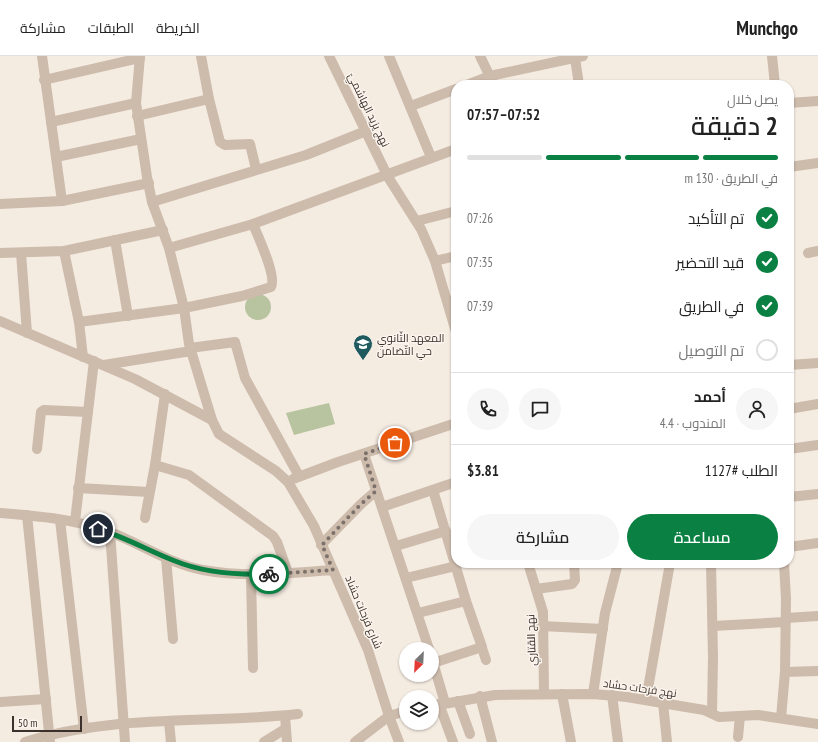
<!DOCTYPE html>
<html lang="ar">
<meta charset="utf-8">
<style>
:root{--surface:#fff;--page:#f6f6f6;--text:#222;--muted:#767676;--line:#e0e0e0;--accent:#0b8043}
body{margin:0;font-family:"PT Sans Narrow",Cairo,sans-serif;background:var(--page);color:var(--text);direction:rtl;height:100vh;display:flex;flex-direction:column;font-size:15px;white-space:nowrap}
*{box-sizing:border-box;margin:0}
p{font-size:13px;color:var(--muted)}
.icon{flex:none;width:22px;height:22px;fill:none;stroke:currentColor;stroke-width:2;stroke-linecap:round;stroke-linejoin:round}
.map{position:relative;flex:1;overflow:hidden;direction:ltr}
.panel{position:absolute;left:451px;top:24px;width:343px;height:488px;display:flex;flex-direction:column;background:var(--surface);border-radius:16px;box-shadow:0 1px 3px #0004;direction:rtl}
.panel>*{flex:none}
.needle{width:26px;rotate:204deg}
.buttons{position:absolute;left:399px;top:586px;display:grid;gap:8px}
.buttons a{display:grid;place-items:center;width:40px;height:40px;border-radius:50%;background:var(--surface);box-shadow:0 1px 3px #0004;font-size:20px}
.scale{position:absolute;left:12px;bottom:10px;width:70px;box-sizing:border-box;padding-left:4px;border:2px solid #3b302b;border-top:0;font-size:11px;line-height:14px;white-space:nowrap;color:#3b302b;-webkit-text-stroke:3px #fbf5ee;paint-order:stroke}
.pin{position:absolute;display:grid;place-items:center;width:34px;height:34px;color:#fff;margin:-17px;border:2px solid #fff;border-radius:50%;box-shadow:0 1px 4px #0007}
.courier{position:absolute;display:grid;place-items:center;width:40px;height:40px;margin:-20px;border:3px solid #0b8043;border-radius:50%;background:#fff;color:#222;box-shadow:0 1px 5px #0007}
.head em{font-style:normal;font-weight:600}
.head div{display:flex;flex-direction:column-reverse}
.head{display:flex;align-items:center;justify-content:space-between;height:68px;padding:0 16px}
h1{font-size:26px;font-weight:600;line-height:30px}
.bar{display:grid;grid-template-columns:repeat(4,1fr);gap:6px 4px;align-content:center;height:48px;padding:0 16px}
.bar i{height:5px;border-radius:3px;background:var(--line)}
.bar .active{background:var(--accent)}
.bar p{grid-column:span 4}
.line{display:flex;align-items:center;gap:10px;padding:0 16px;border-top:1px solid var(--line)}
.line div{flex:1}
.round{display:grid;place-items:center;flex:none;width:42px;height:42px;border-radius:21px;background:var(--page)}
ol{padding:0 16px;list-style:none}
li{display:flex;align-items:center;gap:12px;height:44px}
li p{margin-inline-start:auto}
li .icon{padding:4px;border-radius:50%;background:var(--accent);color:#fff;stroke-width:4}
li:last-child{color:var(--muted)}
li i{width:22px;height:22px;border:2px solid var(--line);border-radius:50%}
.action{display:flex;gap:8px;margin-top:auto;padding:8px 16px}
.action a{flex:1;height:46px;border-radius:24px;background:var(--accent);color:#fff;font-size:16px;font-weight:600;line-height:46px;text-align:center}
.action a+a{background:var(--page);color:var(--text)}
header{display:flex;align-items:center;gap:24px;box-sizing:border-box;height:56px;padding:0 20px;background:var(--surface);border-bottom:1px solid var(--line)}
header strong{font-size:19px}
nav{display:flex;gap:22px;margin-inline-start:auto;font-size:14px}
.map>svg:first-child{display:block}
</style>
<header>
<strong>Munchgo</strong>
<nav><a>الخريطة</a><a>الطبقات</a><a>مشاركة</a></nav>
</header>
<div class="map">
<svg width="818" height="686" viewBox="0 0 818 686">
<rect width="100%" height="100%" fill="#f4ebe1"/>
<g fill="#b8c4a0">
<circle cx="258" cy="251" r="13"/>
<path d="M329,347l6,21 -41,11 -8,-22z"/>
</g>
<g fill="none" stroke-linecap="round" stroke-linejoin="round">
<g stroke="#cdbbac" stroke-width="10">
<path d="M42,0l20,145"/>
<path d="M140,0l-4,47 11,74 5,25 17,46 15,60 5,36 23,76"/>
<path d="M201,0l8,43"/>
<path d="M329,0l59,121 33,52 14,32 21,71"/>
<path d="M389,0l42,101"/>
<path d="M480,0l14,29"/>
<path d="M772,0l3,29"/>
<path d="M575,2l4,27"/>
<path d="M44,24l96,-22"/>
<path d="M467,29l23,-9 93,-20"/>
<path d="M789,47l29,-2"/>
<path d="M411,50l45,-17"/>
<path d="M137,60l72,-17 11,43 5,3 25,-1 6,25"/>
<path d="M51,66l85,-19"/>
<path d="M56,101l85,-18"/>
<path d="M789,111l29,-4"/>
<path d="M152,146l154,-47 60,-24"/>
<path d="M0,148l62,-3 87,-18"/>
<path d="M417,165l39,-10"/>
<path d="M115,184l13,76"/>
<path d="M169,192l84,-24"/>
<path d="M64,195l15,71 4,35"/>
<path d="M0,197l64,-2 99,-21"/>
<path d="M21,197l6,80"/>
<path d="M808,197l10,-2"/>
<path d="M435,205l21,-5"/>
<path d="M0,265l135,58 77,41 7,14 57,37 12,11 26,44 19,44"/>
<path d="M79,266l105,-14 58,-12 29,-9c6,-10 -13,-51 -18,-63l203,-75"/>
<path d="M190,292l45,-6 10,36 54,98"/>
<path d="M104,309l87,-14"/>
<path d="M789,309l29,-2"/>
<path d="M789,353l29,-5"/>
<path d="M37,393l4,-37 3,-2 44,2"/>
<path d="M789,393l29,-4"/>
<path d="M364,398l65,195"/>
<path d="M155,409l34,10 84,61 4,6 11,31"/>
<path d="M293,423l45,-17 118,-39"/>
<path d="M78,432l71,4"/>
<path d="M433,434l33,111 16,46 -49,16"/>
<path d="M789,441l29,-3"/>
<path d="M382,451l74,-25"/>
<path d="M0,457c37,3 75,6 110,19 31,12 60,32 93,38 43,8 87,3 130,0l35,80 21,66 10,26"/>
<path d="M27,459l23,227"/>
<path d="M145,462l10,-53 10,-71"/>
<path d="M60,464l24,209"/>
<path d="M75,465l19,-160"/>
<path d="M110,476l15,210"/>
<path d="M321,489l40,-41 15,-13"/>
<path d="M396,490l50,-15"/>
<path d="M789,491l29,-4"/>
<path d="M166,502l7,81"/>
<path d="M528,507l15,49 1,82"/>
<path d="M711,507l2,94 -1,56"/>
<path d="M251,519l2,93"/>
<path d="M406,522l50,-12"/>
<path d="M536,533l36,-5 3,-4 -1,-17"/>
<path d="M418,557l48,-12"/>
<path d="M786,562l32,-2"/>
<path d="M541,570l62,3"/>
<path d="M713,570l72,-4"/>
<path d="M482,592l4,12"/>
<path d="M432,603l13,44"/>
<path d="M785,616l33,-1"/>
<path d="M562,638l9,48"/>
<path d="M593,638l12,-81 13,-50"/>
<path d="M612,639l6,47"/>
<path d="M480,640l12,46"/>
<path d="M646,644l24,-137"/>
<path d="M458,645l12,33"/>
<path d="M0,646l46,-3"/>
<path d="M663,647l4,39"/>
<path d="M439,648l14,38"/>
<path d="M432,650l63,-11 98,-1 34,3 53,9 24,4 15,7 39,-2 60,9"/>
<path d="M285,660l2,26"/>
<path d="M781,662l4,-46 1,-73 -2,-36"/>
<path d="M169,666l2,20"/>
<path d="M738,681l2,-21"/>
<path d="M25,686c87,-28 183,-18 273,-28"/>
<path d="M264,686l21,-13"/>
<path d="M355,686l34,-26 17,-5"/>
</g>
</g>
<g fill="none" stroke-linecap="round" stroke-linejoin="round">
<path stroke="#7c716b" stroke-width="4" stroke-dasharray="0 7.2" d="M269,518l64,-4 -11,-25 39,-41 15,-13 -12,-37 31,-11"/>
<path stroke="#0b8043" stroke-width="5" d="M98,473c27,8 51,22 77,32 29,12 62,14 94,13"/>
</g>
<defs>
<symbol id="school-pin" viewBox="-11 -11 22 30"><path d="M0 17L-7.5 6A9.5 9.5 0 1 1 7.5 6Z" fill="#1f5a5e" stroke="#fbf5ee"/><path d="M0-5L7-2L0 1L-7-2ZM-4 1L0 2.5L4 1V4Q0 6-4 4Z" fill="#fff"/></symbol>
</defs>
<g fill-rule="evenodd">
<use href="#school-pin" x="352" y="277" width="22" height="30"/>
</g>
<g text-anchor="middle" dominant-baseline="central" stroke-width="3" stroke-linejoin="round" paint-order="stroke">
<g font-size="11" fill="#3b302b" stroke="#fbf5ee">
<text transform="translate(369 54) rotate(64)">نهج يزيد الهاشميّ</text>
<text transform="translate(364 556) rotate(67)">شارع فرحات حشاد</text>
<text transform="translate(531 584) rotate(-92)">نهج القتاري</text>
<text transform="translate(640 632) rotate(8)">نهج فرحات حشاد</text>
</g>
<g font-size="11" fill="#3b302b" stroke="#fbf5ee" text-anchor="start">
<text x="377" y="282">المعهد الثّانوي<tspan x="377" dy="13">حي التّضامن</tspan></text>
</g>
</g>
</svg>
<div class="buttons">
<a><svg class="needle" viewBox="-14 -14 28 28"><path d="M0-13l5 13h-10z" fill="#e53935"/><path d="M0 13l5-13h-10z" fill="#767676"/></svg></a>
<a><svg class="icon" aria-label="layers" viewBox="0 0 24 24"><path d="M12 4l9 5-9 5-9-5zM3 14l9 5 9-5"/></svg></a>
</div>
<div class="scale">50 m</div>
<div class="pin" style="left:395px;top:387px;background:#ea580c"><svg class="icon" aria-label="bag" viewBox="0 0 24 24"><path d="M5 8h14l-1 12H6zM9 8a3 3 0 0 1 6 0"/></svg></div>
<div class="pin" style="left:98px;top:473px;background:#1f2937"><svg class="icon" aria-label="home" viewBox="0 0 24 24"><path d="M3 11l9-7 9 7M6 9v11h12V9"/></svg></div>
<div class="courier" style="left:269px;top:518px"><svg class="icon" aria-label="bike" viewBox="0 0 24 24"><circle cx="6" cy="16" r="4"/><circle cx="18" cy="16" r="4"/><path d="M6 16l4-8h5l3 8M10 8l3 8H6M13 5h3"/></svg></div>
<section class="panel">
<div class="head"><div><h1>2 دقيقة</h1><p>يصل خلال</p></div><em>07:52–07:57</em></div>
<div class="bar"><i class="active"></i><i class="active"></i><i class="active"></i><i></i><p>في الطريق · 130 m</p></div>
<ol>
<li><svg class="icon" aria-label="check" viewBox="0 0 24 24"><path d="M5 12l5 5 9-10"/></svg>تم التأكيد<p>07:26</p></li>
<li><svg class="icon" aria-label="check" viewBox="0 0 24 24"><path d="M5 12l5 5 9-10"/></svg>قيد التحضير<p>07:35</p></li>
<li><svg class="icon" aria-label="check" viewBox="0 0 24 24"><path d="M5 12l5 5 9-10"/></svg>في الطريق<p>07:39</p></li>
<li><i></i>تم التوصيل</li>
</ol>
<div class="line" style="height:72px"><a class="round"><svg class="icon" aria-label="person" viewBox="0 0 24 24"><circle cx="12" cy="8" r="4"/><path d="M4 21q1-7 8-7t8 7"/></svg></a><div><b>أحمد</b><p>المندوب · 4.4</p></div><a class="round"><svg class="icon" aria-label="chat" viewBox="0 0 24 24"><path d="M4 5h16v11H9l-5 4z"/></svg></a><a class="round"><svg class="icon" aria-label="phone" viewBox="0 0 24 24"><path d="M5 4h4l2 5-3 2q2 4 5 5l2-3 5 2v4C11 20 4 13 5 4z"/></svg></a></div>
<div class="line" style="height:52px"><div>الطلب #1127</div><b>$3.81</b></div>
<div class="action"><a>مساعدة</a><a>مشاركة</a></div>
</section>
</div>
